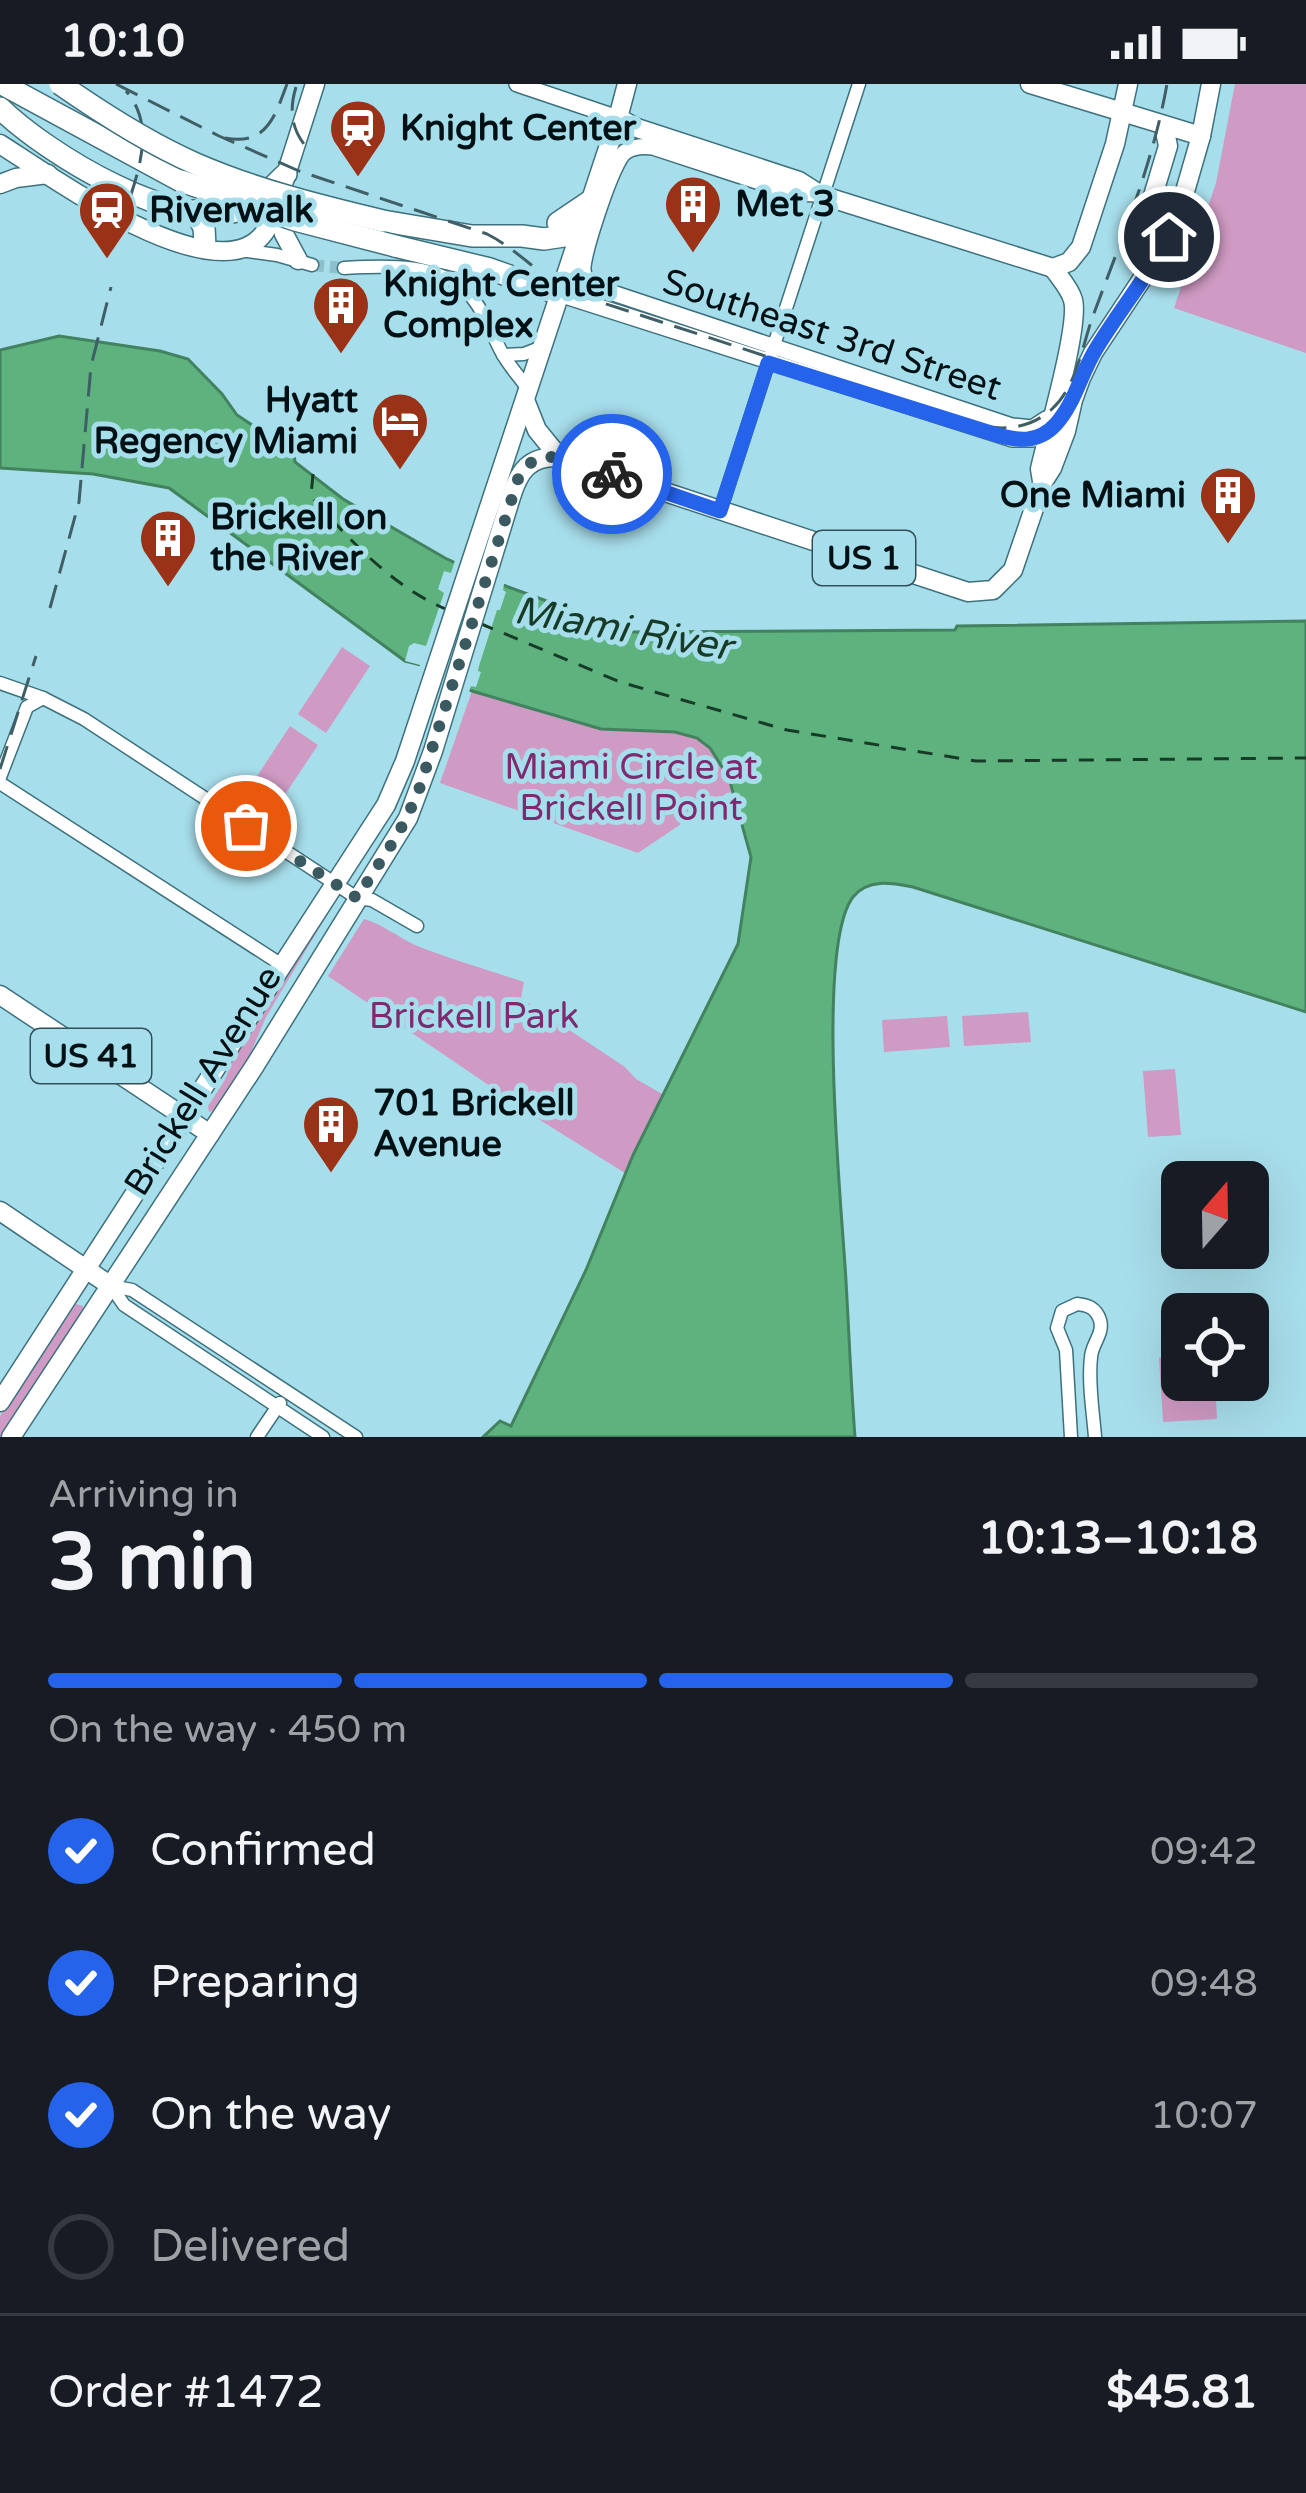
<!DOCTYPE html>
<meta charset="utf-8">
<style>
:root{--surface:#171b24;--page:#242831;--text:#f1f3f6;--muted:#9ea1a6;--line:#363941;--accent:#2563eb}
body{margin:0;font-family:"Varela Round",sans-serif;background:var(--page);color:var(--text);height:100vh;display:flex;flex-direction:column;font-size:45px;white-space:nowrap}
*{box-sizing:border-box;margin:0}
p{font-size:39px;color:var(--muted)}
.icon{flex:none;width:66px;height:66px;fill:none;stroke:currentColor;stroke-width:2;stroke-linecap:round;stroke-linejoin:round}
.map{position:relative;height:1353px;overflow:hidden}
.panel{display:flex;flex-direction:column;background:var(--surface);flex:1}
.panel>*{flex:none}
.needle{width:78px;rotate:20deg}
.controls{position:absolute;left:1161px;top:1077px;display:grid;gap:24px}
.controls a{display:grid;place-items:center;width:108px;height:108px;border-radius:18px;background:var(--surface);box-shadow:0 12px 48px #0002;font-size:60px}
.pin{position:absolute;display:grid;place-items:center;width:102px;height:102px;color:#fff;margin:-51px;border:6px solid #fff;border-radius:50%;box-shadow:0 3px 12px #0007}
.courier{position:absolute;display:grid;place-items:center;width:120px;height:120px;margin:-60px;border:9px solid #2563eb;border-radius:50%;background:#fff;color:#222;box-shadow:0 3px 15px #0007}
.head em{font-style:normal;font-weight:700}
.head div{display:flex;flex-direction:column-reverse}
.head{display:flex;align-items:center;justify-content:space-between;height:204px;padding:0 48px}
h1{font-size:78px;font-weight:700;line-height:90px}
.bar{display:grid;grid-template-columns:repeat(4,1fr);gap:18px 12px;align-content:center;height:144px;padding:0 48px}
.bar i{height:15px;border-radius:9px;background:var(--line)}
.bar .selected{background:var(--accent)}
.bar p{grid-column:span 4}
.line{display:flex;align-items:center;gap:30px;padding:0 48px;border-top:3px solid var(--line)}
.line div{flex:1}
ol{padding:0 48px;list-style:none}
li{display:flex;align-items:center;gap:36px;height:132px}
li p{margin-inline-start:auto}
li .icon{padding:12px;border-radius:50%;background:var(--accent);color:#fff;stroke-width:4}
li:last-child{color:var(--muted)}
li i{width:66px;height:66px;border:6px solid var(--line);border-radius:50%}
.status{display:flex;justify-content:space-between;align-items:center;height:84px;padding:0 60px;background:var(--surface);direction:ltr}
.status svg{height:33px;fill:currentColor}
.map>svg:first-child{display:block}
</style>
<div class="status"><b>10:10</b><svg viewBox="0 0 49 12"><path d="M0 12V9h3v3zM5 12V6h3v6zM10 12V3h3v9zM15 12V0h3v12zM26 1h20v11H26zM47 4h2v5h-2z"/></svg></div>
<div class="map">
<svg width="1306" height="1353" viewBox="0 0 1306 1353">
<rect width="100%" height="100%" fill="#a7deeb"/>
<g fill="#cf9ac3">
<path d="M1235,0h71v269l-132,-45 42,-125z"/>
<path d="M342,563l28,19 -44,67 -28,-19z"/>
<path d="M472,607c42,12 83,28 125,37 32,7 72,-6 101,11 18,12 29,34 36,53l-7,1 -89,60 -198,-70z"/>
<path d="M290,642l28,19 -38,57 -28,-18z"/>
<path d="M333,821l-67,112 -18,42 -33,51 -6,2 -1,-6 17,-26 9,-24z"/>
<path d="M364,835c18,5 34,18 51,26 35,14 73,25 109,37l-3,16 104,69 11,12 28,16 -39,78 -82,-51 -215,-146z"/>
<path d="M1028,928l3,30 -67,4 -2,-30z"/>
<path d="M947,932l3,31 -66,5 -2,-32z"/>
<path d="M1175,985l6,66 -33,2 -5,-66z"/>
<path d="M76,1220l7,2v4l-83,127v-21z"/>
<path d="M1182,1273v23h33l2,39 -54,3 -4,-64z"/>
</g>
<path fill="#5eb27e" stroke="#42825f" stroke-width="3" d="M59,252l101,15 28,8 34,35 15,21 57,38 1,9 48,37 102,59 58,27 129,47 323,-2 2,-4 349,-5v391l-393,-125c-21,-4 -45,-9 -60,10 -38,50 -11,312 -7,384 3,52 5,104 9,156h-372l17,-16 11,5 75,-156 47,-115 105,-211 13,-87 -22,-79 -19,-30 -13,-10 -22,-6 -74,-3 -129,-38 -51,-26 -16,-4 -236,-173 -76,-14 -93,-6v-118z"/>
<path fill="#a7deeb" d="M456,473l49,22 -2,11 3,2 -6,18h-3l-18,56 -1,5 3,1 -5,15 -5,-1 -3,9 -49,-24 1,-6 -15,-4 4,-15 5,-3 12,3 18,-53 -6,-4 6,-18 7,2z"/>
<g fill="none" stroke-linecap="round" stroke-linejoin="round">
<g stroke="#173b26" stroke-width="3" stroke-dasharray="15 12" stroke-linecap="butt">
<path d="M313,390l-2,22c38,44 83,92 137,114"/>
<path d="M479,539l141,59 167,48 189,31 330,-3"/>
</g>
<path stroke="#8ebfcb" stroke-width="12" stroke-dasharray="12 6" stroke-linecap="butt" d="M312,181l32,3"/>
<defs>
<g id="minor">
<path d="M240,166l37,5 35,10"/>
<path d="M344,184c39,-2 95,-6 125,26 14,15 22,38 32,57 7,14 18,25 27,38"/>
<path d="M503,271l21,-1 18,-7"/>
<path d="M720,427l139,-427"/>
<path d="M0,599l43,15 41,21 273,179 15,2 45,26"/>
<path d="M0,693l27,-70 16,-9"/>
<path d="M0,699l282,182"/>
<path d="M111,1202l21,4 224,147"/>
<path d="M111,1202l13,19 199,132"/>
<path d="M257,1353l23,-34"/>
<path d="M1071,1353l-5,-87 -9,-22 5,-17 15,-7c11,1 19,4 23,16 4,14 -8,23 -9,37 -3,26 2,54 4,80"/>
</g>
<g id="tertiary">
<path d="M517,0l101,34"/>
<path d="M589,201l423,141 20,2 14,-9"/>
<path d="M592,209c-3,-9 -10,-17 -9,-26 2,-19 29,-106 42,-115 8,-6 19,-6 28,-5l140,46 25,1"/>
<path d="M559,210l453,145h21l16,-9"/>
</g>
<g id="secondary">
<path d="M1030,0l171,52"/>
<path d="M618,34l9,-34"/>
<path d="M0,60c46,29 217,153 264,89 10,-15 14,-35 20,-52 10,-32 21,-65 31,-97"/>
<path d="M0,100l16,-6 32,-4"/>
<path d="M275,122l9,28 14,26"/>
</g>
<g id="primary">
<path d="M1053,184l16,-6 12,-15 34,-103 13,-60"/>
<path d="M1147,187l-7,-16 -1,-13 29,-96 -4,-20"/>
<path d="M525,316l12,30 22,27"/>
<path d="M1042,397l-2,-12c7,-32 40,-144 33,-169 -3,-11 -13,-22 -20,-32"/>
<path d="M0,911l210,139"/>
<path d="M0,1127l111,75"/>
<path d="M0,1318l386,-597 19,-44 213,-643 19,10 162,53 22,14 232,73"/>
<path d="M11,1353l243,-370 154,-249 25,-67 78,-254c8,-26 18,-41 48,-40l409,135 25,-2 20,-20 30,-88 9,-14 14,-37 7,-31 8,-22 12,-25 71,-107 13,-27 24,-83 10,-52"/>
</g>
<g id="motorway">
<path d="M2,0l179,97"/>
<path d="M0,24c46,45 177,126 243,101 17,-7 30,-23 43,-35"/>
<path d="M194,127l10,16 1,20"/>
<path d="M383,137l89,15h50l22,3 20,-3 20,-13"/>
<path d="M558,139l34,-23"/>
<path d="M395,162l95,23 69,25"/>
</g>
</defs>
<use href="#minor" stroke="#3d717d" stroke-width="15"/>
<use href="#tertiary" stroke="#3d717d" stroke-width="18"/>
<use href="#secondary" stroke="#3d717d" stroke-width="21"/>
<use href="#primary" stroke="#3d717d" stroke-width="21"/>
<use href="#motorway" stroke="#3d717d" stroke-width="24"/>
<use href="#minor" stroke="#fff" stroke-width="12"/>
<use href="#tertiary" stroke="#fff" stroke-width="15"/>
<use href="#secondary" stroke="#fff" stroke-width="18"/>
<use href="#primary" stroke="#fff" stroke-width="18"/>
<use href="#motorway" stroke="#fff" stroke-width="21"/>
<g stroke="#3f5e66" stroke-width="3" stroke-dasharray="24 12" stroke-linecap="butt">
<path d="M116,0l103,52 80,35 188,63c34,17 56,47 92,61l394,129c28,7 56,6 79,-15 25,-23 30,-63 41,-93 28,-76 60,-152 74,-232"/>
<path d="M296,3c-7,23 -5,42 11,61"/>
<path d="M225,54c42,8 50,-22 62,-54"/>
<path d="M119,148c13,-46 42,-101 7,-141"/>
<path d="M50,524l29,-106 12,-136 20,-79"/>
<path d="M0,685l36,-113"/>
</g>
<defs>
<g id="motorway-bridge">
<path d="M60,0c43,30 88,59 136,80 60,26 124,42 187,57"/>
<path d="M181,97l114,39 100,26"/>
</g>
</defs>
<use href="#motorway-bridge" stroke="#3d717d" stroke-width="24" stroke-linecap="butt"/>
<use href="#motorway-bridge" stroke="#fff" stroke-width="21"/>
</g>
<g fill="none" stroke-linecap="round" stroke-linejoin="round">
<path stroke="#3a5961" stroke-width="12" stroke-dasharray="0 21.6" d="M246,742l111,72 40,-62 20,-40 103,-323c10,-13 23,-17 39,-16l53,17"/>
<path stroke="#2563eb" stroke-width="15" d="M612,390l108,37 48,-148 226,71c23,7 44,10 62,-10 19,-21 25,-51 40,-75 23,-38 52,-73 73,-112"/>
</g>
<defs>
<symbol id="station-pin" viewBox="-11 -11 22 30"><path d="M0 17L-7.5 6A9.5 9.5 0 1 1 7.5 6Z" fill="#9a3217" stroke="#a7deeb"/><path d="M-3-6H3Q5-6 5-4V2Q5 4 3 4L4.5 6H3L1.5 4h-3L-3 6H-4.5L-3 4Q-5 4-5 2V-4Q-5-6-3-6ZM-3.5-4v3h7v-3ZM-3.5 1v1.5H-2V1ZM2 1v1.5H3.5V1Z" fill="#fff"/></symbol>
<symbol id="building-pin" viewBox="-11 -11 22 30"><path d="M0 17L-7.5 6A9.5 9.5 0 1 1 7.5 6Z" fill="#9a3217" stroke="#a7deeb"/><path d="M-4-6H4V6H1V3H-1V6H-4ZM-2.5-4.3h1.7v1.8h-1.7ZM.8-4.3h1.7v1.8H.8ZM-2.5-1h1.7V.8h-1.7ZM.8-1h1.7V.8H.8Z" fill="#fff"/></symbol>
<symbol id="hotel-pin" viewBox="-11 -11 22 30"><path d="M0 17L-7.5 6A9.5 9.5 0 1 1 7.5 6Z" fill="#9a3217" stroke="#a7deeb"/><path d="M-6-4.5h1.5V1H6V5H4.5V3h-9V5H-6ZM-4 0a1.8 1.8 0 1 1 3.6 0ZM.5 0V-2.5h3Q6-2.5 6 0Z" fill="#fff"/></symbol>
</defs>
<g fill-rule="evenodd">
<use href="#station-pin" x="325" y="11" width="66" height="90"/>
<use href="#building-pin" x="660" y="87" width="66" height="90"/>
<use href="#station-pin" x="74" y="93" width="66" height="90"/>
<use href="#building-pin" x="308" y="188" width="66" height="90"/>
<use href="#hotel-pin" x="367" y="304" width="66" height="90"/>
<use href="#building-pin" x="1195" y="378" width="66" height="90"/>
<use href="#building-pin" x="135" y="421" width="66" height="90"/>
<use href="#building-pin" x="298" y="1007" width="66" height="90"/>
</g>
<g text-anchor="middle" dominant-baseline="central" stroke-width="10" stroke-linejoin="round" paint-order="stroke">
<g fill="#a7deeb" stroke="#324e56" stroke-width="3">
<rect x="813" y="447" width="102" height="54" rx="9"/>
<rect x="31" y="945" width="120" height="54" rx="9"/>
</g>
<g font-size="33" font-weight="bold" fill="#001116">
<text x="864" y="474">US 1</text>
<text x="91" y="972">US 41</text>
</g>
<g font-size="36" font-weight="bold" fill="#001116" stroke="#a7deeb" text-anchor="start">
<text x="400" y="44">Knight Center</text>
<text x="735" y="120">Met 3</text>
<text x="149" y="126">Riverwalk</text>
<text x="383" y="200">Knight Center<tspan x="383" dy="41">Complex</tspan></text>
<text x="358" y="316" text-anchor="end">Hyatt<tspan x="358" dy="41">Regency Miami</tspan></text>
<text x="1186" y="411" text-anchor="end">One Miami</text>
<text x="210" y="433">Brickell on<tspan x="210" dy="41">the River</tspan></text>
<text x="373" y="1019">701 Brickell<tspan x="373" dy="41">Avenue</tspan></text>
</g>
<g font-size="36" fill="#001116" stroke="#a7deeb">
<text transform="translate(832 251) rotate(18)">Southeast 3rd Street</text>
<text transform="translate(203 997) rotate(-58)">Brickell Avenue</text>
</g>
<g font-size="36" fill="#7d2a70" stroke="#a7deeb">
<text x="631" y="683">Miami Circle at<tspan x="631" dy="41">Brickell Point</tspan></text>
<text x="474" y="932">Brickell Park</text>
</g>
<g font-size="39" font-style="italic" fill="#173b26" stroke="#a7deeb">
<text transform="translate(623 545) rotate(10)">Miami River</text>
</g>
</g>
</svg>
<div class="controls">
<a><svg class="needle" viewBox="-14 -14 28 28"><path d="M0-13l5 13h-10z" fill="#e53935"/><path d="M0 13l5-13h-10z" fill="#9ea1a6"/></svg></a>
<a><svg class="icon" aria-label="locate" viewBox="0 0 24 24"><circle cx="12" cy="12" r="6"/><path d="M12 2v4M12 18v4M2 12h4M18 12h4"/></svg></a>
</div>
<div class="pin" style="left:246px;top:742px;background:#ea580c"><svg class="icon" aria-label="bag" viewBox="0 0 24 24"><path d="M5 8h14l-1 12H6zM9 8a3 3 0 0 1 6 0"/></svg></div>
<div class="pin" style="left:1169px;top:153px;background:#1f2937"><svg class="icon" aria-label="home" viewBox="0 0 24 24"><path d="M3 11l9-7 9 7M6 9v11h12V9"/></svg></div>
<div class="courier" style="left:612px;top:390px"><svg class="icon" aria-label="bike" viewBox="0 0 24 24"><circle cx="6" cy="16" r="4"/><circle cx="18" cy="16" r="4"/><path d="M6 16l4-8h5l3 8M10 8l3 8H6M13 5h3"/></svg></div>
</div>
<section class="panel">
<div class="head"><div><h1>3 min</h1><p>Arriving in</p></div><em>10:13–10:18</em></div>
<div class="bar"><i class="selected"></i><i class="selected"></i><i class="selected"></i><i></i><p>On the way · 450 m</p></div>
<ol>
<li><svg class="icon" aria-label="check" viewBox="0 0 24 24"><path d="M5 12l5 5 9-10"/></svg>Confirmed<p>09:42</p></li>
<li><svg class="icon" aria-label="check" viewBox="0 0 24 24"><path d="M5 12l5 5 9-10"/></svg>Preparing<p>09:48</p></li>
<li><svg class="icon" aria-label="check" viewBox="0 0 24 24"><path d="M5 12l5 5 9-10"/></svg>On the way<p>10:07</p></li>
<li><i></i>Delivered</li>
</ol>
<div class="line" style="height:156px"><div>Order #1472</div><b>$45.81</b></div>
</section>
